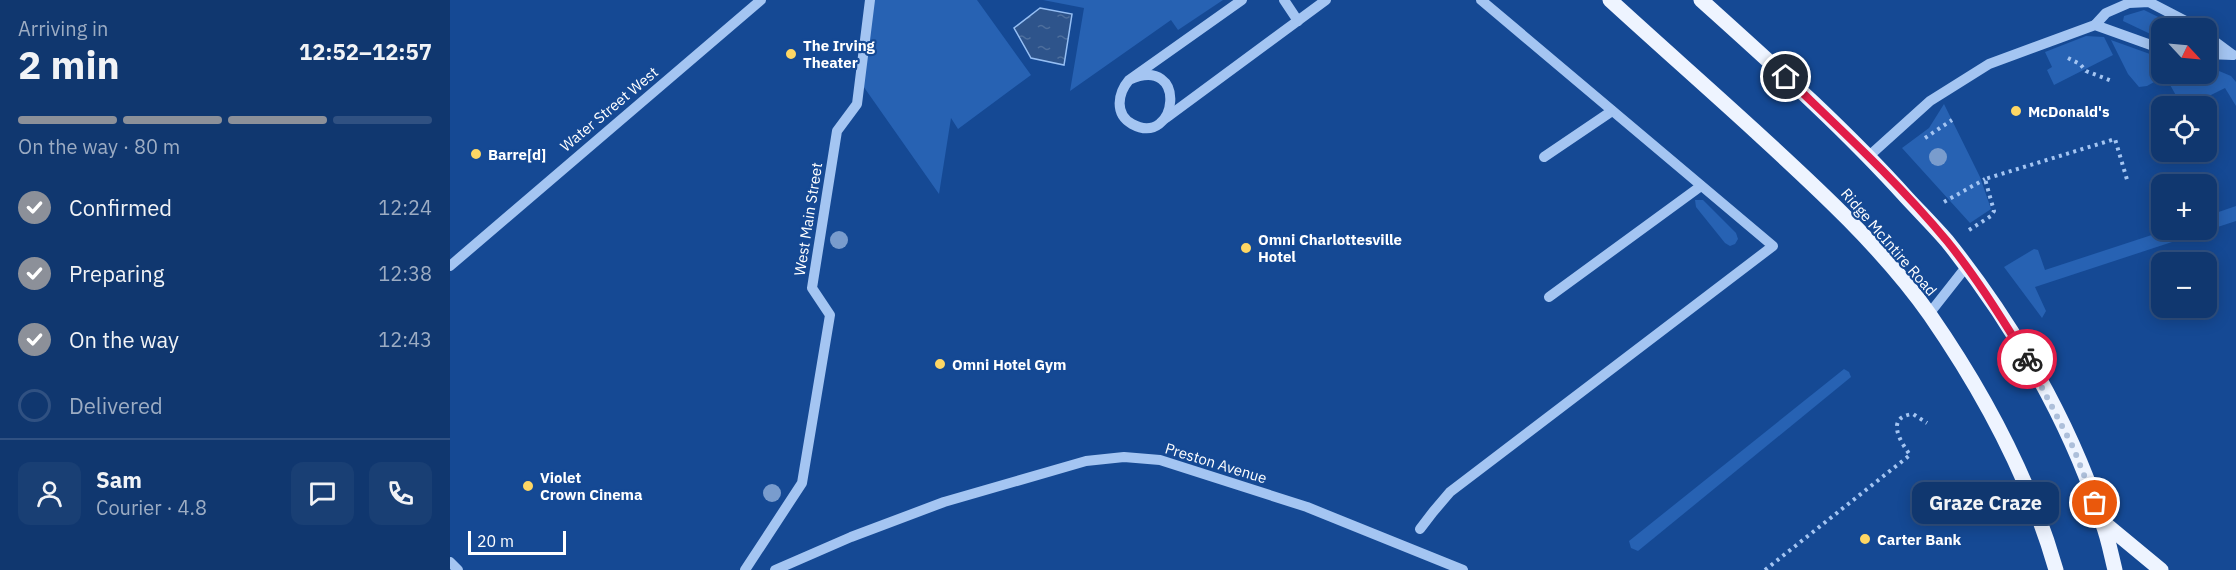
<!DOCTYPE html>
<meta charset="utf-8">
<style>
:root{--surface:#10376f;--page:#193f74;--text:#f1f3f6;--muted:#9cacc3;--line:#305182;--accent:#8c9099}
body{margin:0;font-family:"IBM Plex Sans",sans-serif;background:var(--page);color:var(--text);height:100vh;display:flex;flex-direction:column;font-size:22px;white-space:nowrap}
*{box-sizing:border-box;margin:0}
p{font-size:20px;color:var(--muted)}
.icon{flex:none;width:33px;height:33px;fill:none;stroke:currentColor;stroke-width:2;stroke-linecap:round;stroke-linejoin:round}
.map{position:relative;flex:1;overflow:hidden}
.sheet{display:flex;flex-direction:column;background:var(--surface);width:450px}
.sheet>*{flex:none}
.needle{width:39px;rotate:116deg}
.controls{position:absolute;left:1701px;top:18px;display:grid;gap:12px}
.controls a{display:grid;place-items:center;width:66px;height:66px;border-radius:12px;background:var(--surface);box-shadow:0 3px 15px #0003,0 0 0 2px var(--line);font-size:30px}
.scale{position:absolute;left:18px;bottom:15px;width:98px;box-sizing:border-box;padding-left:6px;border:3px solid #fff;border-top:0;font-size:16px;line-height:21px;white-space:nowrap;color:#fff;-webkit-text-stroke:4px #154994;paint-order:stroke}
.pin{position:absolute;display:grid;place-items:center;width:51px;height:51px;color:#fff;margin:-26px;border:3px solid #fff;border-radius:50%;box-shadow:0 2px 6px #0007}
.courier{position:absolute;display:grid;place-items:center;width:60px;height:60px;margin:-30px;border:4px solid #e11d48;border-radius:50%;background:#fff;color:#222;box-shadow:0 2px 8px #0007}
.bubble{position:absolute;height:42px;border-radius:12px;background:var(--surface);box-shadow:0 3px 15px #0003,0 0 0 2px var(--line);font-size:20px;font-weight:800;line-height:42px;text-align:center}
.headline em{font-style:normal;font-weight:800}
.headline div{display:flex;flex-direction:column-reverse}
.headline{display:flex;align-items:center;justify-content:space-between;height:102px;padding:0 18px}
h1{font-size:39px;font-weight:800;line-height:45px}
.bar{display:grid;grid-template-columns:repeat(4,1fr);gap:9px 6px;align-content:center;height:72px;padding:0 18px}
.bar i{height:8px;border-radius:4px;background:var(--line)}
.bar .current{background:var(--accent)}
.bar p{grid-column:span 4}
.line{display:flex;align-items:center;gap:15px;padding:0 18px;border-top:2px solid var(--line)}
.line div{flex:1}
.round{display:grid;place-items:center;flex:none;width:63px;height:63px;border-radius:12px;background:var(--page)}
ol{padding:0 18px;list-style:none}
li{display:flex;align-items:center;gap:18px;height:66px}
li p{margin-inline-start:auto}
li .icon{padding:6px;border-radius:50%;background:var(--accent);color:#fff;stroke-width:4}
li:last-child{color:var(--muted)}
li i{width:33px;height:33px;border:3px solid var(--line);border-radius:50%}
main{display:flex;flex:1;min-height:0}
.map>svg:first-child{display:block}
</style>
<main>
<section class="sheet">
<div class="headline"><div><h1>2 min</h1><p>Arriving in</p></div><em>12:52–12:57</em></div>
<div class="bar"><i class="current"></i><i class="current"></i><i class="current"></i><i></i><p>On the way · 80 m</p></div>
<ol>
<li><svg class="icon" aria-label="check" viewBox="0 0 24 24"><path d="M5 12l5 5 9-10"/></svg>Confirmed<p>12:24</p></li>
<li><svg class="icon" aria-label="check" viewBox="0 0 24 24"><path d="M5 12l5 5 9-10"/></svg>Preparing<p>12:38</p></li>
<li><svg class="icon" aria-label="check" viewBox="0 0 24 24"><path d="M5 12l5 5 9-10"/></svg>On the way<p>12:43</p></li>
<li><i></i>Delivered</li>
</ol>
<div class="line" style="height:108px"><a class="round"><svg class="icon" aria-label="person" viewBox="0 0 24 24"><circle cx="12" cy="8" r="4"/><path d="M4 21q1-7 8-7t8 7"/></svg></a><div><b>Sam</b><p>Courier · 4.8</p></div><a class="round"><svg class="icon" aria-label="chat" viewBox="0 0 24 24"><path d="M4 5h16v11H9l-5 4z"/></svg></a><a class="round"><svg class="icon" aria-label="phone" viewBox="0 0 24 24"><path d="M5 4h4l2 5-3 2q2 4 5 5l2-3 5 2v4C11 20 4 13 5 4z"/></svg></a></div>
</section>
<div class="map">
<svg width="1786" height="570" viewBox="0 0 1786 570">
<defs>
<pattern id="water-ripples" width="26" height="14" patternUnits="userSpaceOnUse" patternTransform="scale(1.5)"><rect width="26" height="14" fill="#2e548b"/><path d="M2 4q2-2 4 0t4 0M15 11q2-2 4 0t4 0" fill="none" stroke="#4d6e9c"/></pattern>
</defs>
<rect width="100%" height="100%" fill="#154994"/>
<g fill="#2762b3">
<path d="M422,0h105l54,75 -73,54 -7,-11 -12,76 -78,-111z"/>
<path d="M593,0h180l-45,30 -7,-10 -101,71 14,-83z"/>
<path d="M1694,10l37,18h-19l-1,11 -38,-18 1,-5z"/>
<path d="M1636,36l18,1 9,18 -59,30 -7,-15 5,-3 -7,-15z"/>
<path d="M1661,40l50,18 1,16h44l1,-8 24,10 5,6v24l-11,-18 -36,18h-7l-17,-30 -18,10 -8,1 -11,-13z"/>
<path d="M1494,104l36,73 11,32 -21,14 -68,-75 27,-20z"/>
<path d="M1245,200h8l33,33 2,6 -3,5 -5,2 -5,-3 -29,-36z"/>
<path d="M1786,206v15l-201,66 11,24 -4,7 -38,-51 30,-18 4,1 7,20 122,-40h39l1,-14z"/>
<path d="M1394,369l5,3 2,5 -213,174 -7,-3 -2,-7z"/>
</g>
<path fill="url(#water-ripples)" stroke="#96bff4" stroke-width="1.5" d="M590,8l32,6 -8,51 -33,-7 -17,-30z"/>
<g fill="none" stroke-linecap="round" stroke-linejoin="round">
<g stroke="#a4c5f2" stroke-width="4" stroke-dasharray="3 4.5" stroke-linecap="butt">
<path d="M1618,58l12,6 6,7 26,10"/>
<path d="M1475,138l27,-18"/>
<path d="M1494,202l41,-23"/>
<path d="M1519,230l22,-14 3,-5 -9,-32 130,-40 13,44"/>
<path d="M1315,570l145,-115c-10,-14 -25,-38 3,-41l14,9"/>
</g>
<g stroke="#a4c5f2" stroke-width="10">
<path d="M834,0l14,21"/>
<path d="M1645,25l11,-12 23,-10 20,-1 50,26"/>
<path d="M1756,35l27,20"/>
<path d="M1756,54l27,1"/>
<path d="M679,80c60,-27 49,69 3,44 -18,-10 -14,-31 -3,-44l113,-80"/>
<path d="M716,118l160,-118"/>
<path d="M1419,156l61,-55 59,-37 106,-39 67,24"/>
<path d="M1094,157l68,-46"/>
<path d="M0,266l311,-266"/>
<path d="M1099,297l152,-111"/>
<path d="M1479,314l37,-47"/>
<path d="M970,529l13,-17 17,-20 323,-246 -292,-246"/>
<path d="M0,562l8,8"/>
<path d="M295,570l57,-87 28,-168 -18,-27 25,-157 20,-27 13,-104"/>
<path d="M325,570l76,-33 93,-35 142,-41 38,-4 36,3 147,47 156,63"/>
</g>
<g stroke="#eef4ff" stroke-width="15">
<path d="M1160,0c48,44 97,87 145,131 60,55 128,117 175,184 54,78 100,164 126,255"/>
<path d="M1251,0c71,64 142,127 206,198 13,14 27,28 40,43 65,81 124,182 155,281 6,15 9,32 13,48"/>
<path d="M1653,522l58,48"/>
</g>
</g>
<g fill="#799ccd">
<circle cx="1488" cy="157" r="9"/>
<circle cx="389" cy="240" r="9"/>
<circle cx="322" cy="493" r="9"/>
</g>
<g fill="none" stroke-linecap="round" stroke-linejoin="round">
<path stroke="#adbfda" stroke-width="6" stroke-dasharray="0 10.8" d="M1577,359l46,88 22,56"/>
<path stroke="#e11d48" stroke-width="8" d="M1336,77c55,53 112,105 161,164 30,37 55,78 80,118"/>
</g>
<g fill="#ffd764" stroke="#154994" stroke-width="2">
<circle cx="341" cy="54" r="6"/>
<circle cx="1566" cy="111" r="6"/>
<circle cx="26" cy="154" r="6"/>
<circle cx="796" cy="248" r="6"/>
<circle cx="490" cy="364" r="6"/>
<circle cx="78" cy="486" r="6"/>
<circle cx="1415" cy="539" r="6"/>
</g>
<g text-anchor="middle" dominant-baseline="central" stroke-width="4.5" stroke-linejoin="round" paint-order="stroke">
<g font-size="15" font-weight="bold" fill="#fff" stroke="#154994" text-anchor="start">
<text x="353" y="45">The Irving<tspan x="353" dy="17">Theater</tspan></text>
<text x="1578" y="111">McDonald's</text>
<text x="38" y="154">Barre[d]</text>
<text x="808" y="239">Omni Charlottesville<tspan x="808" dy="17">Hotel</tspan></text>
<text x="502" y="364">Omni Hotel Gym</text>
<text x="90" y="477">Violet<tspan x="90" dy="17">Crown Cinema</tspan></text>
<text x="1427" y="539">Carter Bank</text>
</g>
<g font-size="15" fill="#fff" stroke="#154994">
<text transform="translate(159 109) rotate(-40)">Water Street West</text>
<text transform="translate(358 219) rotate(-81)">West Main Street</text>
<text transform="translate(1439 242) rotate(49)">Ridge McIntire Road</text>
<text transform="translate(766 463) rotate(17)">Preston Avenue</text>
</g>
</g>
</svg>
<div class="controls">
<a><svg class="needle" viewBox="-14 -14 28 28"><path d="M0-13l5 13h-10z" fill="#e53935"/><path d="M0 13l5-13h-10z" fill="#9cacc3"/></svg></a>
<a><svg class="icon" aria-label="locate" viewBox="0 0 24 24"><circle cx="12" cy="12" r="6"/><path d="M12 2v4M12 18v4M2 12h4M18 12h4"/></svg></a>
<a>+</a>
<a>−</a>
</div>
<div class="scale">20 m</div>
<div class="pin" style="left:1645px;top:503px;background:#ea580c"><svg class="icon" aria-label="bag" viewBox="0 0 24 24"><path d="M5 8h14l-1 12H6zM9 8a3 3 0 0 1 6 0"/></svg></div>
<div class="pin" style="left:1336px;top:77px;background:#1f2937"><svg class="icon" aria-label="home" viewBox="0 0 24 24"><path d="M3 11l9-7 9 7M6 9v11h12V9"/></svg></div>
<div class="courier" style="left:1577px;top:359px"><svg class="icon" aria-label="bike" viewBox="0 0 24 24"><circle cx="6" cy="16" r="4"/><circle cx="18" cy="16" r="4"/><path d="M6 16l4-8h5l3 8M10 8l3 8H6M13 5h3"/></svg></div>
<div class="bubble" style="left:1462px;top:482px;width:147px">Graze Craze</div>
</div>
</main>
